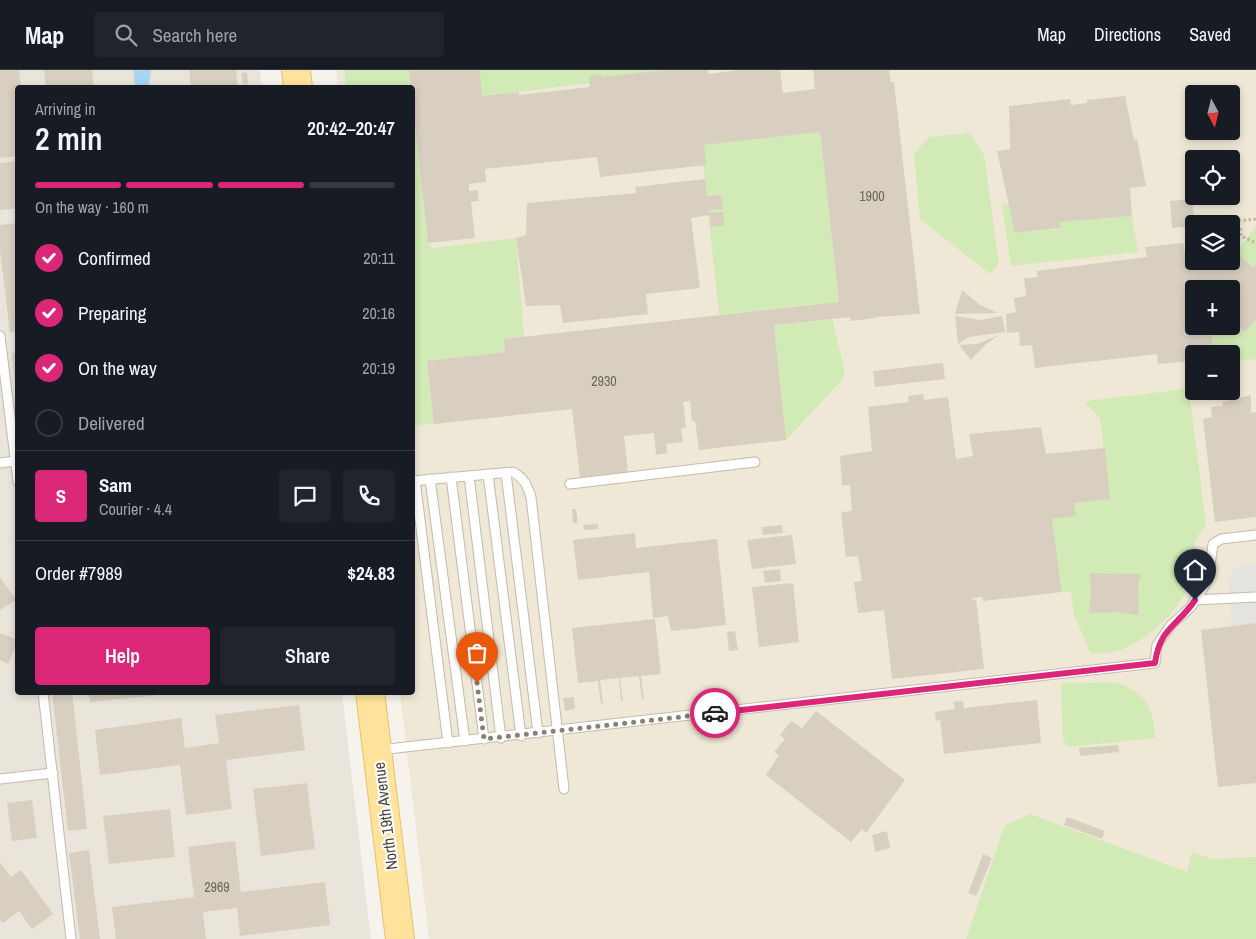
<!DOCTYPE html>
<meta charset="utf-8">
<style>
:root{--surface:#171b24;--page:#20242c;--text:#f1f3f6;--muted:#9ea1a6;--line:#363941;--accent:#db2777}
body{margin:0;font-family:"Archivo Narrow",sans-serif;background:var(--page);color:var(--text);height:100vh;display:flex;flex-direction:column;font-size:19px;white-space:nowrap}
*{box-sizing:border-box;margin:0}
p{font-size:16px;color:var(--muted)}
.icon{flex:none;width:28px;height:28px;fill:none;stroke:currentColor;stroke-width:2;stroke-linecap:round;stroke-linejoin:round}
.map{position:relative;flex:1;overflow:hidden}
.sheet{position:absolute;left:15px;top:15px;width:400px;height:610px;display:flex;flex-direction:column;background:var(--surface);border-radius:5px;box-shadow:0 2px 8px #0003}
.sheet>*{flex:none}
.needle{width:32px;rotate:173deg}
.buttons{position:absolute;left:1185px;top:15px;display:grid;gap:10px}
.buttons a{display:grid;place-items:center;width:55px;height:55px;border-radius:5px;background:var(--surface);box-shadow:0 2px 8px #0003;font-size:25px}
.pin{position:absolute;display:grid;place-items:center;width:42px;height:42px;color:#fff;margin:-51px -21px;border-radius:50% 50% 50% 0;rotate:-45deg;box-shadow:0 0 5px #0007}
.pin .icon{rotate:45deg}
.courier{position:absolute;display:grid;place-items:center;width:50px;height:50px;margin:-25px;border:4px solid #db2777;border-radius:50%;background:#fff;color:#222;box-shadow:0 1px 6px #0007}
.head em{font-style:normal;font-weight:600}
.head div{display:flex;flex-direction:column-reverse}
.head{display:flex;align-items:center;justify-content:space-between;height:85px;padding:0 20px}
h1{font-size:32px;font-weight:600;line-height:38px}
.bar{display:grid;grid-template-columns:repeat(4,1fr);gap:8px 5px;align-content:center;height:60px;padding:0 20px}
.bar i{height:6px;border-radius:4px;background:var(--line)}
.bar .selected{background:var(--accent)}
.bar p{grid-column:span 4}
.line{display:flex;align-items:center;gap:12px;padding:0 20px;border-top:1px solid var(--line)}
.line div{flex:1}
.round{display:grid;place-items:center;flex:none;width:52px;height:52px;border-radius:5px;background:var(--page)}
ol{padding:0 20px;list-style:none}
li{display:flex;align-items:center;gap:15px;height:55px}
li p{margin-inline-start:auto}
li .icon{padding:5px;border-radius:50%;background:var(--accent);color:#fff;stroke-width:4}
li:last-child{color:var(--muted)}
li i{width:28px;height:28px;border:2px solid var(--line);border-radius:50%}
.action{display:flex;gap:10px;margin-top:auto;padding:10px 20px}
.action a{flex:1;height:58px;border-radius:5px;background:var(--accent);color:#fff;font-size:20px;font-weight:600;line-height:58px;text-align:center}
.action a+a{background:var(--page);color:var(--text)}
header{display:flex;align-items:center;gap:30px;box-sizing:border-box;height:70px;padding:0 25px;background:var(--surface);border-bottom:1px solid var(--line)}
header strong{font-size:24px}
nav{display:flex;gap:28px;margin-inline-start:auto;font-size:18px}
.search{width:350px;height:45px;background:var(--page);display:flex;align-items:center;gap:12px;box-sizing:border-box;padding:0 18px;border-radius:5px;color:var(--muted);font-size:19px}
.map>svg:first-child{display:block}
</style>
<header>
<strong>Map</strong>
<div class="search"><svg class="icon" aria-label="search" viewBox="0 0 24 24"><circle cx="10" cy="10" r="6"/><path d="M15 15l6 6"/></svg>Search here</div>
<nav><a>Map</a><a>Directions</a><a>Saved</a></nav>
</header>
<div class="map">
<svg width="1256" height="869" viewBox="0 0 1256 869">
<rect width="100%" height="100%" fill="#f6f3ec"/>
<path fill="#eae5da" d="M0,0h260l2,17 -244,1v604l324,1 29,246h-371z"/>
<path fill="#efe8d6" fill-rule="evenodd" d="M336,0h920v869h-827l-29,-246 12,-1v-604l-74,-1zM1194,24h37v37h-37zM1194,89h37v37h-37zM1194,154h37v37h-37zM1194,219h37v37h-37zM1194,284h37v37h-37z"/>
<g fill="#d2eab5">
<path d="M344,0h65l2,17h-65z"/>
<path d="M480,0h220l-218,26z"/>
<path d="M412,32l16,141 5,5 83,-10 8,99 -19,15 -78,9 7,63 -21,1z"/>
<path d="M820,62l19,170 -120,13 -16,-150 1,-20z"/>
<path d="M970,63l14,22 15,108 -9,11 -70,-55 -6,-65 15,-17z"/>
<path d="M1009,134l6,29 45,-4v-7l72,-6 6,36 -127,14 -9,-61z"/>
<path d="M1256,156v38l-3,3 -17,-14z"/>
<path d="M832,249l13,53 -4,9 -55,59 -12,-115z"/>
<path d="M1256,249v40l-25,3v-8h-16l-4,-21c10,-2 18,-3 22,-12l12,11z"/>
<path d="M1185,319l4,2 17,134c-3,6 -9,9 -10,15 -6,17 -2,37 -11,53 -14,29 -62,69 -95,59l-16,-38 -3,-22h-9l-10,-73 24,-3 -2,-13 36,-5 -10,-80 -14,-14 1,-3z"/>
<path d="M1116,612c32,14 36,22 39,56l-87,9 -5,-8 -2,-56z"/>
<path d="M1030,744l157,58 5,-20 20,7 44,-2v82h-290l39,-114z"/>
</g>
<path fill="#e5e3e0" d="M1256,492v61l-24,3 -4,-44 2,-7 6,-8z"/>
<path fill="#a9d4f2" d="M133,0h18l-2,17h-14z"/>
<g fill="#d8cfc1">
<path d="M0,0h19l2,18h-3v68l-18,2z"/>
<path d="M44,0h48l2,18h-48z"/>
<path d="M189,0h47l2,18h-47z"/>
<path d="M409,0h71l2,26 37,-4v3l71,-8 -1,-11 12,-2v3l66,-7h41v4l32,-4h40l3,23 32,-4 -2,-19h76l2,12h3l26,232 -44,3v1l-25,3 -1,-4 -76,8 12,115 -87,10 -4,-29h-3l-2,-20 -7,1 3,25 -5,2 2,13 -17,2 1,9 -11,2 -2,-22 -30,3 4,36 -48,5 -8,-68 -138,15 -7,-63 78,-9 -1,-13 335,-37 -19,-170 -116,13 2,20 -106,12 -3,-20 -112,12 1,13 -17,2v7l9,-1 1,11 -8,1 4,36 -47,5z"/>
<path d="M247,2l1,12 -5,1 -2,-12z"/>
<path d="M1125,26l9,44 3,-1 9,47 -16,2 2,28 -72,6v6l-45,5 -18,-82 13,-2 -1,-43 61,-7 1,6 16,-2v-3z"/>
<path d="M18,91v47l-18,2v-47z"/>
<path d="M705,109l2,17 14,-1 2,14 -15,1 1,5 -18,3 9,70 -54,6 2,20 -85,9 -3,-18 -34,1 -10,-68 10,-3 1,-32 109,-10 -1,-6z"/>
<path d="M1192,129l3,25 -1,2 -22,2 -2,-27z"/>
<path d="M723,142l2,13 -14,2 -2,-14z"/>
<path d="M17,153l1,108 -8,1 -10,-82v-25z"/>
<path d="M1194,172v19h37v-13l22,19 3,-3v55l-11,13 -12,-11 -2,2v-34h-37v37h35l-3,5 -15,2 4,21h-21v7l-36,3 -1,-10 -122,14 -3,-23 -12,1 -1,-14 -12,1 -1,-19 10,-2 -2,-14 12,-2 -2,-18 14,-1 -1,-6 110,-14 -2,-10 38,-4 2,10z"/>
<path d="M962,220l18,15 18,8 -43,1z"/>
<path d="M955,246l26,4 21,-4 3,16 -36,5 -11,7z"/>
<path d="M999,265l-14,10 -14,15 -12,-15 18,-1z"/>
<path d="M12,283h6v39h-2z"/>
<path d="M943,293l2,16 -70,8 -2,-16z"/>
<path d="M923,324l1,6 24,-3 8,62 17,-3 -4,-22 72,-7 5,27 59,-6 5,51 -36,4 2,13 -24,3 10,73 -79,9 -1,-4 -10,1 1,2 3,-1 8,70 -92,10 -8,-69 -26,3 -4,-31 8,-1 -4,-25 -12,1 -5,-45 11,-1 -2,-26h-8l-2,-29 32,-5 -4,-44 41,-5 -1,-6z"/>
<path d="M1251,325v18l5,-1v105l-41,5 -12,-103 9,-2 -1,-10 12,-1v-4z"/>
<path d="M572,439h4l2,14h-5z"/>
<path d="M598,454v5l-14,1 -1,-5z"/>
<path d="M782,455l1,8 -20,2 -1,-8z"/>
<path d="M635,463l1,15 81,-9 9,86 -55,6 -3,-15 -15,2 -4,-46 -71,8 -5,-40z"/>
<path d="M792,465l4,29 -44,5 -5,-29z"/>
<path d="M780,499l1,12 -16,2 -2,-12z"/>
<path d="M1090,503l51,1 -3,9 1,32 -26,-3 -24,1 2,-18z"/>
<path d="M0,507l16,23 -16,10z"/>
<path d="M793,513l6,59 -40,5 -7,-60z"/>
<path d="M655,549l6,55 -20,2 3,23h-2l-3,-23 -19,2 3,23h-2l-2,-23 -19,2 3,23 -2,1 -3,-23 -20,2 -6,-55z"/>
<path d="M1256,553v160l-38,4 -17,-157z"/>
<path d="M735,561l3,19 -9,1 -2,-19z"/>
<path d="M0,563l18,7 -10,24 -8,-4z"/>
<path d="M52,622h20l15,137 -19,2z"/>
<path d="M89,622h78v2l-77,8z"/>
<path d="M574,627l1,12 -10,2 -2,-13z"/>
<path d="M1037,630l4,43 -97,11 -4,-34 -4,1 -1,-9 20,-3 -2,-7 10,-1 1,7z"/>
<path d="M299,635l6,45 -79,10 6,49 -46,6 -6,-50 -80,10 -5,-45 86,-12 4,30 34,-5 -4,-28z"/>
<path d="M816,641l89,69 -39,53 -4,-4 -11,13 -85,-67 13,-20 -5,-3 11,-13 -5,-4 11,-14 11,7z"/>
<path d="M1118,675l1,7 -39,4 -1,-8z"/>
<path d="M307,713l8,66 -54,7 -8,-67z"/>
<path d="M32,730l5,38 -25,3 -5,-38z"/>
<path d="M170,739l5,48 -66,7 -6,-48z"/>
<path d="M1067,747l38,14 -3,8 -38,-14z"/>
<path d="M887,761l3,17 -15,4 -3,-17z"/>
<path d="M235,771l6,51 84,-10 5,43 -90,11 -3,-28 -34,4 3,27h-90l-4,-32 82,-10 -6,-50z"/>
<path d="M89,780l11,89h-20l-11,-86z"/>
<path d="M983,784l9,4 -16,38 -8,-3z"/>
<path d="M0,792l11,15 10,-7 32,44 -21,15 -13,-18 -16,12 -3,-3z"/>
</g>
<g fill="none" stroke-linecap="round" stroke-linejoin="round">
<defs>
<g id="lane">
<path d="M0,266l18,146"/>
<path d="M0,393l15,-2"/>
<path d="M506,403l32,260"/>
<path d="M488,404l33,262"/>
<path d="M469,406l32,262"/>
<path d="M451,407l33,262"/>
<path d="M430,409l35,262"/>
<path d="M415,410l33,263"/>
<path d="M412,411l101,-9c11,6 14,13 18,25l33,292"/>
<path d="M570,414l185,-22"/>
<path d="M1195,530l61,-3"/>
<path d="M43,622l28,247"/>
<path d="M379,680l776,-87 2,-18 14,-20 19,-17 18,-28 5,-36 8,-5 35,-4"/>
<path d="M0,709l53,-6"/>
</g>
<g id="primary">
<path d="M296,0l2,18"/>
<path d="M370,622l30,247"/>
</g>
</defs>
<use href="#lane" stroke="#c2bbae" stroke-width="11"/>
<use href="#primary" stroke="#e6c16a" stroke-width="30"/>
<path stroke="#c4b79f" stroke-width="3" stroke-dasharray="2.5 2.5" stroke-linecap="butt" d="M1256,149l-21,2 5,6 1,9 15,7"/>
<use href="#lane" stroke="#fff" stroke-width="9"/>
<use href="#primary" stroke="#ffe39c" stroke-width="28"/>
</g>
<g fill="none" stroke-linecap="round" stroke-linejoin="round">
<path stroke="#878178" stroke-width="5" stroke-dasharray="0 9" d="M477,613l7,56 231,-26"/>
<path stroke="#db2777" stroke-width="6" d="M715,643l440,-50c5,-36 23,-37 40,-63"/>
</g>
<g text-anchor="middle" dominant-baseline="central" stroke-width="4" stroke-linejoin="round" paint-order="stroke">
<g font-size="14" fill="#6e675b">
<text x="872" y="126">1900</text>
<text x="604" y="311">2930</text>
<text x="217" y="817">2969</text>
</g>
<g font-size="16" fill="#4b4439" stroke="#fff">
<text transform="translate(385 746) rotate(-97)">North 19th Avenue</text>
</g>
</g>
</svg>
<div class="buttons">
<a><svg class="needle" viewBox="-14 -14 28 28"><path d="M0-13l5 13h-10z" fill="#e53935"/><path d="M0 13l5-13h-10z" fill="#9ea1a6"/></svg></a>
<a><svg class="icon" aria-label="locate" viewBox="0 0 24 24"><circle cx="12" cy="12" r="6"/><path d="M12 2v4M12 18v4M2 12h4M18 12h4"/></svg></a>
<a><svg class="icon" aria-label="layers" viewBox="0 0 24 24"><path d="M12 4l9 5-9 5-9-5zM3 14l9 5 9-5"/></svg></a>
<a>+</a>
<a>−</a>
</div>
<div class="pin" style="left:477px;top:613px;background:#ea580c"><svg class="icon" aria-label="bag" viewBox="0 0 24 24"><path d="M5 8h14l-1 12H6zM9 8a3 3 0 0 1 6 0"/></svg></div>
<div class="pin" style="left:1195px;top:530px;background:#1f2937"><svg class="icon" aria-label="home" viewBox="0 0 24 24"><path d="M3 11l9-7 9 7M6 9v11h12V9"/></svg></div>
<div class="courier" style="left:715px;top:643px"><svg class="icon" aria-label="car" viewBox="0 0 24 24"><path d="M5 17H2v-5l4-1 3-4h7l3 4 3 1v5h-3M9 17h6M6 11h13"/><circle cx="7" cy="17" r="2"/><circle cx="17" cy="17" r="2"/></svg></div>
<section class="sheet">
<div class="head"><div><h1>2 min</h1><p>Arriving in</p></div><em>20:42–20:47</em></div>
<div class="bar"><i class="selected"></i><i class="selected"></i><i class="selected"></i><i></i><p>On the way · 160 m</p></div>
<ol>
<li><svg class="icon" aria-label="check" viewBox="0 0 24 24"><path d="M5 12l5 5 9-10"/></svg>Confirmed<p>20:11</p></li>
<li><svg class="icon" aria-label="check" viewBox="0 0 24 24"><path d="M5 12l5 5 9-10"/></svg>Preparing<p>20:16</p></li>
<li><svg class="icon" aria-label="check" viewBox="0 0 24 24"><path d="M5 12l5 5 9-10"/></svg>On the way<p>20:19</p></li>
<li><i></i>Delivered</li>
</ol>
<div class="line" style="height:90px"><b class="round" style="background:var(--accent);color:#fff">S</b><div><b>Sam</b><p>Courier · 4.4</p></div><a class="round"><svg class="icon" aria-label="chat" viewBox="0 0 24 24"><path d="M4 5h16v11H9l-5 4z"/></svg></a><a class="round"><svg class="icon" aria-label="phone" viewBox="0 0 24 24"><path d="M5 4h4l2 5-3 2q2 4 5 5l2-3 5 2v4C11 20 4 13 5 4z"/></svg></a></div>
<div class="line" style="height:65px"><div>Order #7989</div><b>$24.83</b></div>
<div class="action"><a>Help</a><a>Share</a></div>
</section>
</div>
